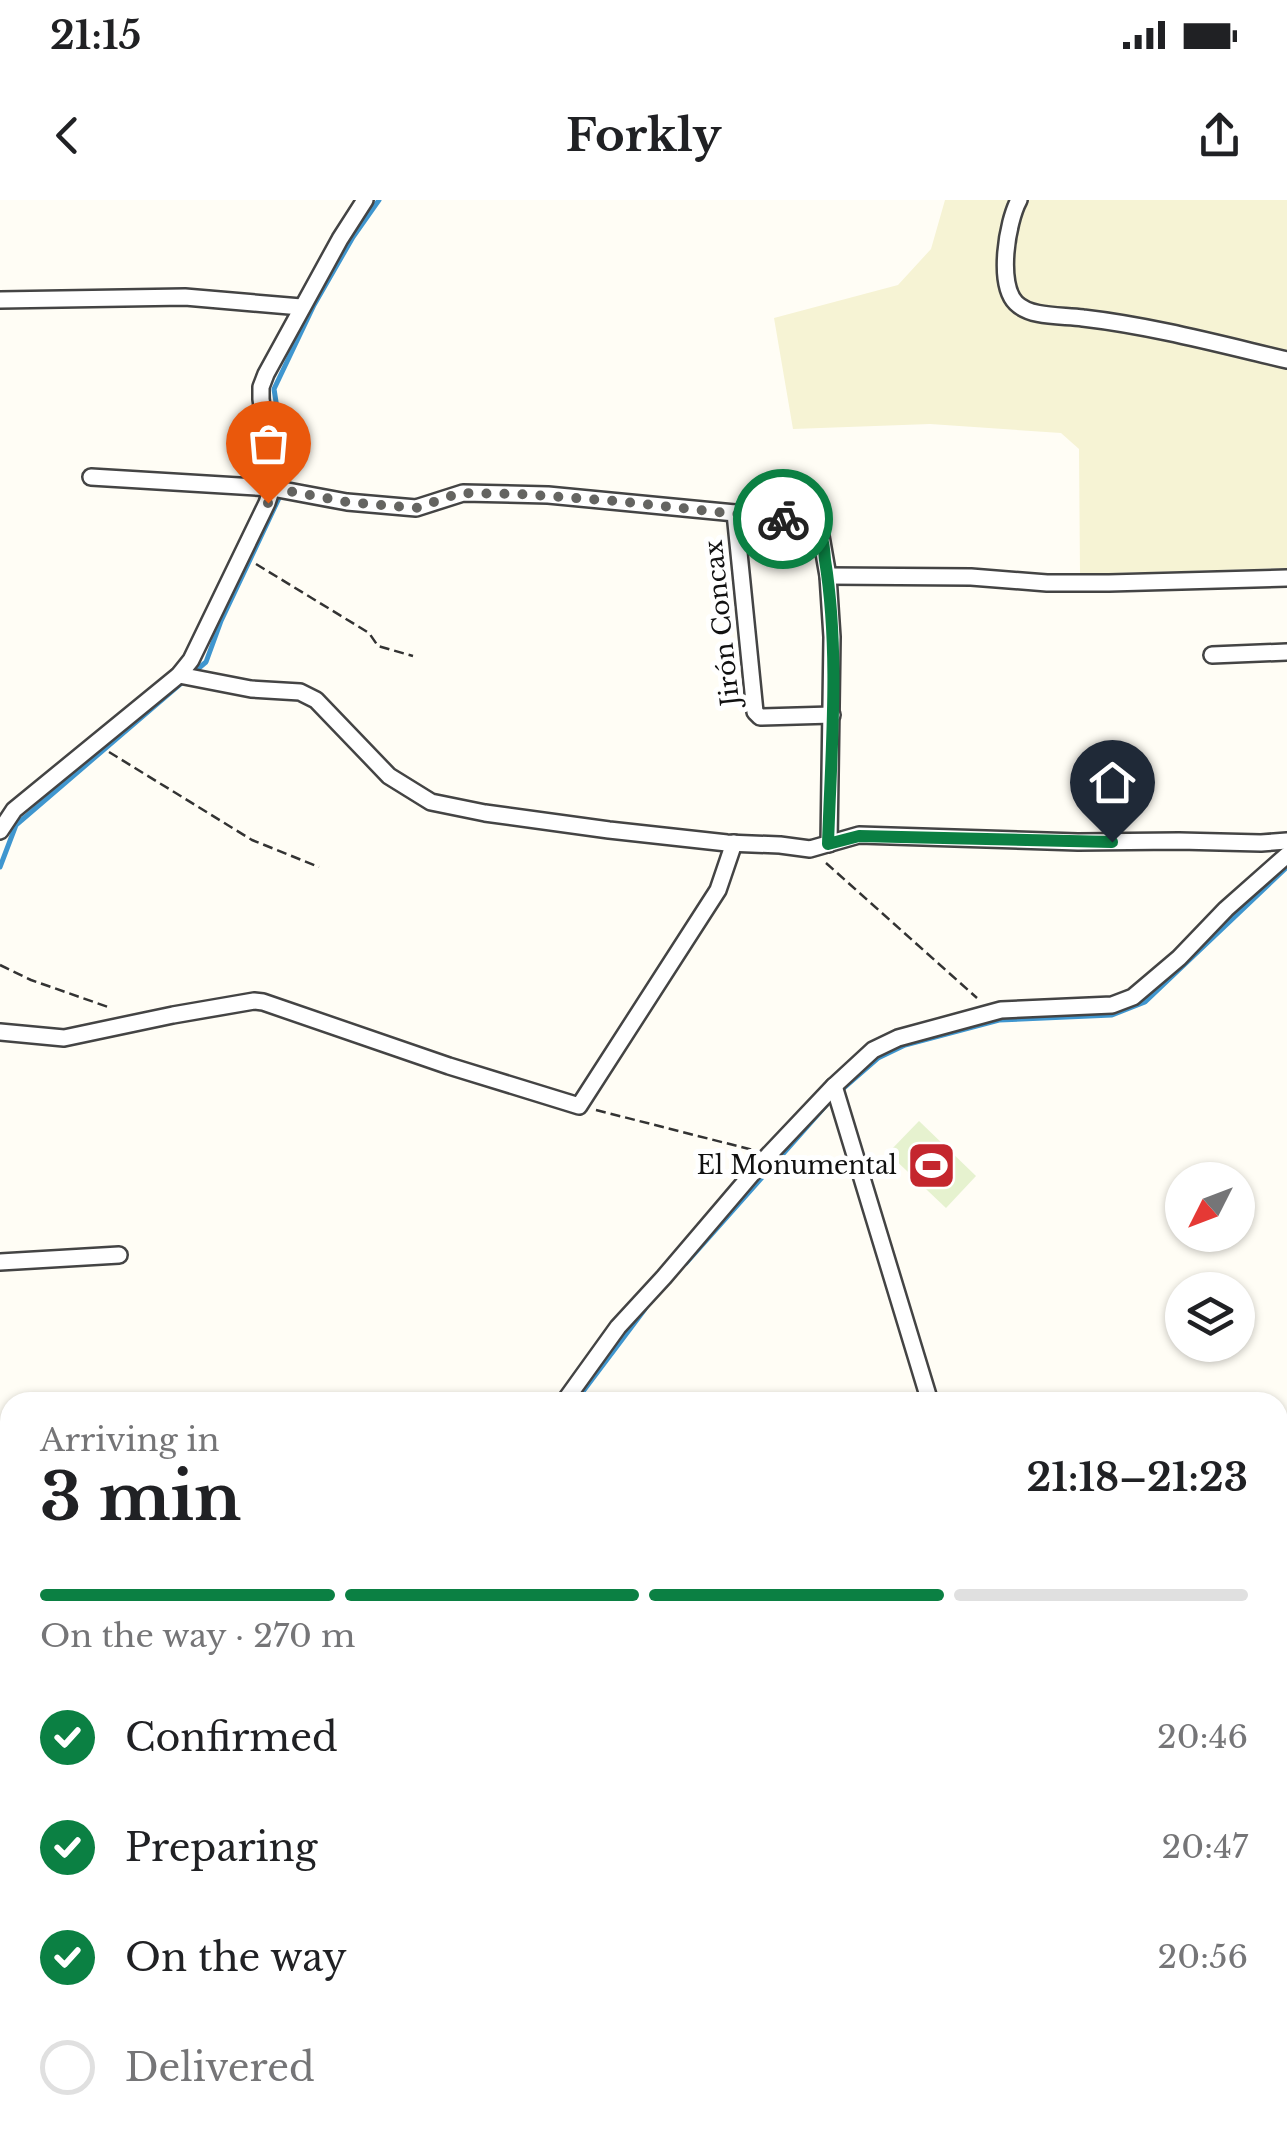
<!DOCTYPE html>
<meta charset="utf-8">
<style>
:root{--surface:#fff;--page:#f2f2f2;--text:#202124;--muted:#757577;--line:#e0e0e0;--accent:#0b8043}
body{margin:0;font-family:"Libre Baskerville",serif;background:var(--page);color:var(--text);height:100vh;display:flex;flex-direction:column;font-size:38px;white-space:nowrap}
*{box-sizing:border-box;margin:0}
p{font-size:32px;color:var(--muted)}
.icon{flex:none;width:55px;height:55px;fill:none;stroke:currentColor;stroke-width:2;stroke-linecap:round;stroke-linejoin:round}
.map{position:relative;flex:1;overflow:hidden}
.drawer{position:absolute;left:0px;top:1192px;width:1288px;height:752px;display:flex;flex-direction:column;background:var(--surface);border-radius:30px 30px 0 0;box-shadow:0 2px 8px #0004}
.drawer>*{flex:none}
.needle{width:65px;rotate:228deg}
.tools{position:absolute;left:1165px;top:962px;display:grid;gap:20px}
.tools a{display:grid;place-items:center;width:90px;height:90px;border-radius:50%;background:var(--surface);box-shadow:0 2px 8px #0004;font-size:50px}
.pin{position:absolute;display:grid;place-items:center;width:85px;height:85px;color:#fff;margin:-102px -42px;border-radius:50% 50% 50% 0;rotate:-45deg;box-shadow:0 0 10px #0007}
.pin .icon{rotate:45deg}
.courier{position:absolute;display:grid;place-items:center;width:100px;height:100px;margin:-50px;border:8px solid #0b8043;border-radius:50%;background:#fff;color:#222;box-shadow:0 2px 12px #0007}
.summary em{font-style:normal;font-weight:800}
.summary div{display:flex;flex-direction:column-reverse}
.summary{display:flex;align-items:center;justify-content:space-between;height:170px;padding:0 40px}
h1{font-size:65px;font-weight:800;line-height:75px}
.bar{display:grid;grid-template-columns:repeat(4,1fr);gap:15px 10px;align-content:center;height:120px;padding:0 40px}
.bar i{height:12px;border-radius:8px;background:var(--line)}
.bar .current{background:var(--accent)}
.bar p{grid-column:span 4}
ol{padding:0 40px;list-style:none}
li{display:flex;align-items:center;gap:30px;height:110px}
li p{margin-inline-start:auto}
li .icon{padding:10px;border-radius:50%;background:var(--accent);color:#fff;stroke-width:4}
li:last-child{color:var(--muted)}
li i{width:55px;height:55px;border:5px solid var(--line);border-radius:50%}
.status{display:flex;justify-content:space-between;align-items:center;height:70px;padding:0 50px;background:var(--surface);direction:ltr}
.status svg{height:28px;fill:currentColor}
header{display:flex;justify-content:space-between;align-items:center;height:130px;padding:0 40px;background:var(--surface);font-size:45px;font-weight:800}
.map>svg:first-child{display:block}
</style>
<div class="status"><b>21:15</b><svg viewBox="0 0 49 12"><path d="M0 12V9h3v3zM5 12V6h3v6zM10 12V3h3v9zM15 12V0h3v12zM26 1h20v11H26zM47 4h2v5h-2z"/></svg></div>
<header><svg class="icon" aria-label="back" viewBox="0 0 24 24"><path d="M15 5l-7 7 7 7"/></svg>Forkly<svg class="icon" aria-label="share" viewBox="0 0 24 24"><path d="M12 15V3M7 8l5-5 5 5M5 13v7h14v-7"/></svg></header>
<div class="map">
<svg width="1287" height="1943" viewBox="0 0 1287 1943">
<rect width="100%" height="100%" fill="#fffdf5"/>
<path fill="#f6f3d4" d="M945,0h342v368l-207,6 -1,-125 -18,-16 -131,-9 -137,5 -19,-111 124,-33 33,-36z"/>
<g fill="#e6f2cf">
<path d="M919,921l57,55 -30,32 -58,-55z"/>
<path d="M10,1781v45l-6,1 -4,-22v-22z"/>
</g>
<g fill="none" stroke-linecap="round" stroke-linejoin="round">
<g stroke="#3f96cf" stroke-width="5">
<path d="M193,473l13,-11 15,-41 67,-142 -14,-90 40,-84 39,-68 26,-37"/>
<path d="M0,667l16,-42 169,-145"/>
<path d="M839,892l39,-34 27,-13 94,-25 113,-5 33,-13 142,-135"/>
<path d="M686,1063l142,-160"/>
<path d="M575,1202l70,-93"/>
<path d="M1278,1691l9,-4"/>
<path d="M484,1943l2,-8"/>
</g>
<g stroke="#b9e0f7" stroke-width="28">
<path d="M1278,1654l9,-4"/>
<path d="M928,1943l7,-8"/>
</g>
<defs>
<g id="minor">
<path d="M1019,0c-12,22 -22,84 -3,103 15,15 47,12 67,15 69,8 136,26 204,42"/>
<path d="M0,100l185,-3 116,10"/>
<path d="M91,277l181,11 75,14 69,6 47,-15 85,2 187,18 20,199 5,5 72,-2"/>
<path d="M735,313l75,10 11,13 7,40 4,61 -3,207"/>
<path d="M828,376l143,1 76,6h62l178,-5"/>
<path d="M1212,455l75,-3"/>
<path d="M179,475l72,14 49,3 16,8 73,76 42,26 54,11 124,17 118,13 53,2 30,4 49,-14 219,7 101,-1 82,2 26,-2"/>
<path d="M0,631l14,-21 165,-135 12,-15 76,-157 5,-15v-11l-11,-78v-12l5,-13 74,-135 25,-39"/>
<path d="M0,832l64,6 109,-23 81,-14 9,1 186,64 130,40 139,-216 16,-47"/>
<path d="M834,886l96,316"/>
<path d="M0,1062l119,-7"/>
<path d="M564,1202l54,-75 46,-50 98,-115 72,-76 39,-36 25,-12 103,-28 111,-5 21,-8 46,-39 47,-49 61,-54"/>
<path d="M0,1276l10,2"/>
<path d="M0,1763l10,-4"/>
<path d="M0,1905l10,-1"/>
<path d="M197,1935l4,8"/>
</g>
<g id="major">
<path d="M1278,1567l9,-5"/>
<path d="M817,1943l6,-8"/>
</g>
</defs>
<use href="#minor" stroke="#444" stroke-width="20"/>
<use href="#major" stroke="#222" stroke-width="25"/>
<g stroke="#333" stroke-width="2.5" stroke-dasharray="10 5" stroke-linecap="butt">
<path d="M256,364l113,69 9,13 35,10"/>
<path d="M109,552l143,88 67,27"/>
<path d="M826,663l151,135"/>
<path d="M0,765l31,15 80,28"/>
<path d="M596,910l157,40"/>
<path d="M0,1426l10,3"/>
</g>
<use href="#minor" stroke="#fff" stroke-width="15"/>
<use href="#major" stroke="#f9d66b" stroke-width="20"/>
</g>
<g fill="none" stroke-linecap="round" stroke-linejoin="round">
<path stroke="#646461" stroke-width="10" stroke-dasharray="0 18" d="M268,303l4,-15 75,14 69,6 44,-15 60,1 96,7 167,18"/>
<path stroke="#0b8043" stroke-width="12" d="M783,319c12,2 26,1 35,12 6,8 6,19 7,29 15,93 6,191 3,284l31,-8 253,6"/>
</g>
<defs>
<symbol id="stadium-square" viewBox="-11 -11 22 22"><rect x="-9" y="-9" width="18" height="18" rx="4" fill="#c4262e" stroke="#fff"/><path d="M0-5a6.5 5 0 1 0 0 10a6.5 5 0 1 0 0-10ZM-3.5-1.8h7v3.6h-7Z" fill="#fff"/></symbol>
</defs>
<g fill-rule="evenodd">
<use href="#stadium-square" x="904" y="938" width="55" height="55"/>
</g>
<g text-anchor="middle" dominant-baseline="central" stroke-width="10" stroke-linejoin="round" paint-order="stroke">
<g font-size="25" fill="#111" stroke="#fff">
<text transform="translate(722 423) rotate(-96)">Jirón Concax</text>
</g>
<g font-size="25" fill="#111" stroke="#fff" text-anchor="end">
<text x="897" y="965">El Monumental</text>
</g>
</g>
</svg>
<div class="tools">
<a><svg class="needle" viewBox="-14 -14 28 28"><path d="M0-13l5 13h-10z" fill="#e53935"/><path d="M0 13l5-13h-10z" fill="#757577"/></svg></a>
<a><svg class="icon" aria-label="layers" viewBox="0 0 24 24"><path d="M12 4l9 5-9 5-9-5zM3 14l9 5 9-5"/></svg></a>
</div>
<div class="pin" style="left:268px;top:303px;background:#ea580c"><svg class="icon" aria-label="bag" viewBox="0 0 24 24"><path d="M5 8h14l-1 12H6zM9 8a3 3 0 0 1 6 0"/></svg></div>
<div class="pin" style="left:1112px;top:642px;background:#1f2937"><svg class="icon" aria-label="home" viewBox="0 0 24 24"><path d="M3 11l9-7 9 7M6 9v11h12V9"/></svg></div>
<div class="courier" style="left:783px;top:319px"><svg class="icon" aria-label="bike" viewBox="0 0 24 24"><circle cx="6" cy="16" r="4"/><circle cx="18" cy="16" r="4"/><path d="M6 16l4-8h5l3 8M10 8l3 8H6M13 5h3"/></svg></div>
<section class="drawer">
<div class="summary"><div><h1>3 min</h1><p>Arriving in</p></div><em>21:18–21:23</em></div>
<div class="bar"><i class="current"></i><i class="current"></i><i class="current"></i><i></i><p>On the way · 270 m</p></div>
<ol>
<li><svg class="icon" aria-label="check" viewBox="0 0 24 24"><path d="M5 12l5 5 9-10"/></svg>Confirmed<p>20:46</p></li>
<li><svg class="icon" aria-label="check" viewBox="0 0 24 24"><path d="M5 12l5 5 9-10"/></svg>Preparing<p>20:47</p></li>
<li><svg class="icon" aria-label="check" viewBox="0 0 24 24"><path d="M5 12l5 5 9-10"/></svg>On the way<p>20:56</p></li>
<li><i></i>Delivered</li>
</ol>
</section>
</div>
